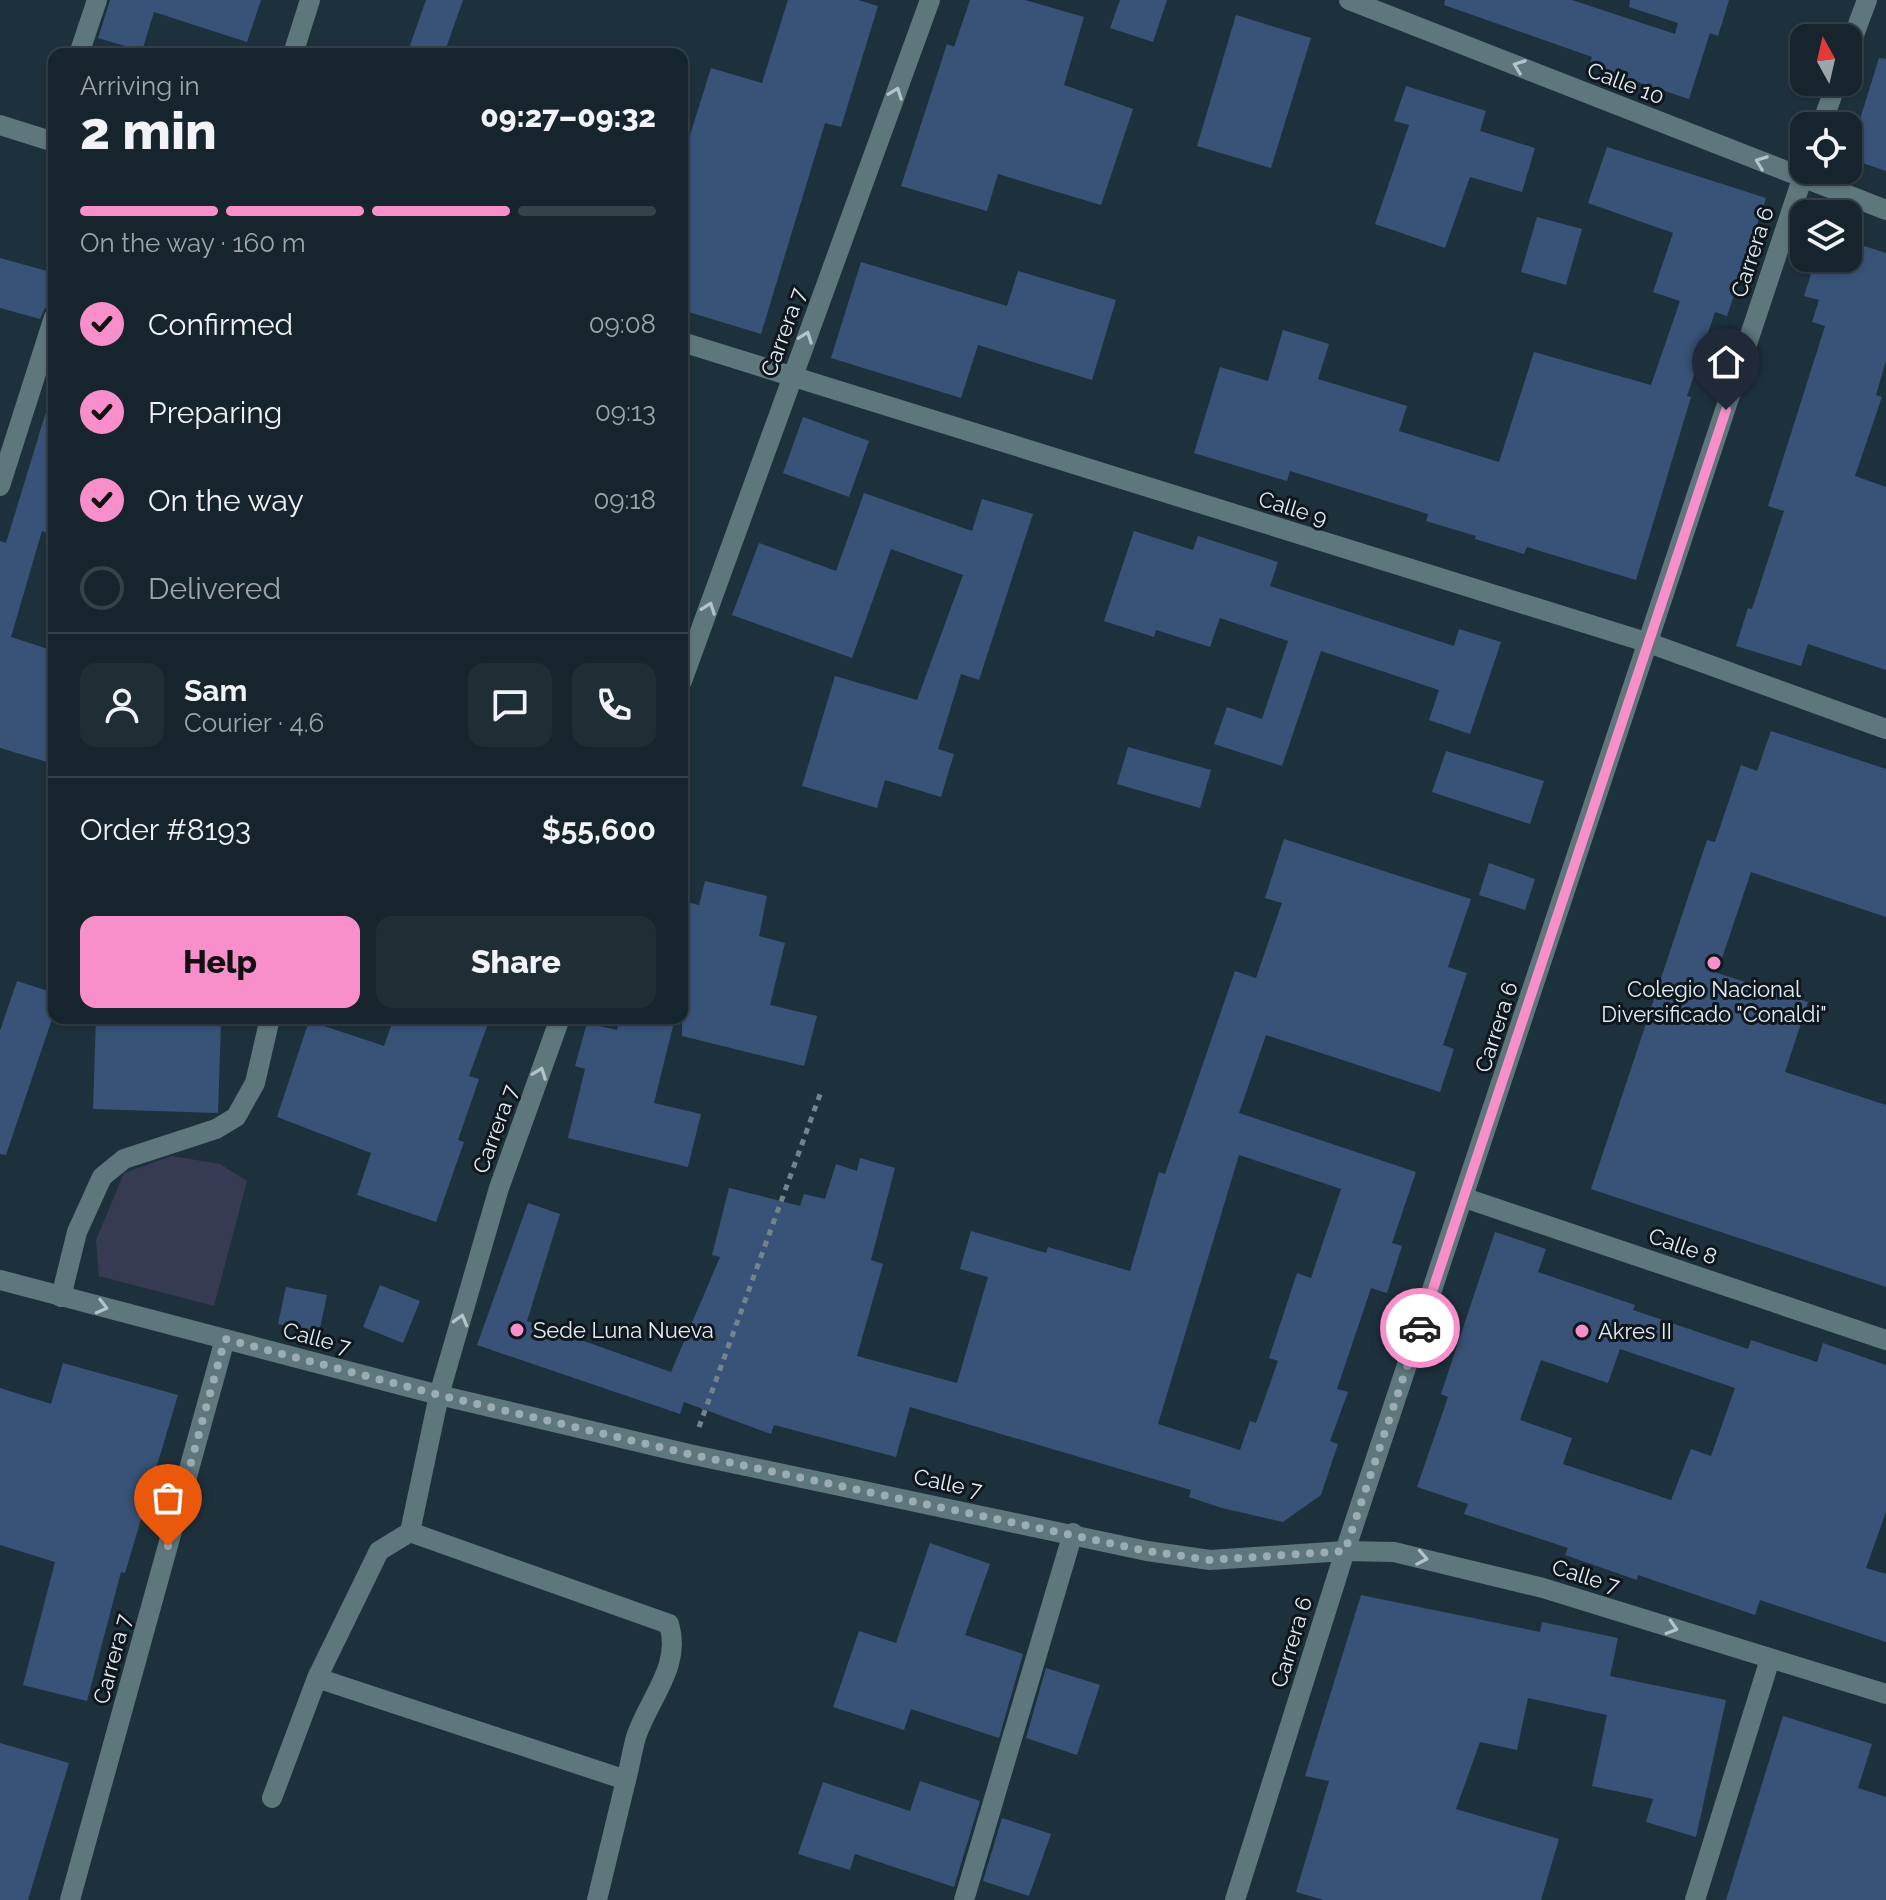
<!DOCTYPE html>
<meta charset="utf-8">
<style>
:root{--surface:#16252d;--page:#1f2d35;--text:#f1f3f6;--muted:#9ea5aa;--line:#354249;--accent:#f98fca}
body{margin:0;font-family:Raleway,sans-serif;background:var(--page);color:var(--text);height:100vh;display:flex;flex-direction:column;font-size:30px;white-space:nowrap}
*{box-sizing:border-box;margin:0}
p{font-size:26px;color:var(--muted)}
.icon{flex:none;width:44px;height:44px;fill:none;stroke:currentColor;stroke-width:2;stroke-linecap:round;stroke-linejoin:round}
.map{position:relative;flex:1;overflow:hidden}
.drawer{position:absolute;left:48px;top:48px;width:640px;height:976px;display:flex;flex-direction:column;background:var(--surface);border-radius:16px;box-shadow:0 2px 6px #0004,0 0 0 2px var(--line)}
.drawer>*{flex:none}
.needle{width:52px;rotate:352deg}
.tools{position:absolute;left:1790px;top:24px;display:grid;gap:16px}
.tools a{display:grid;place-items:center;width:72px;height:72px;border-radius:16px;background:var(--surface);box-shadow:0 2px 6px #0004,0 0 0 2px var(--line);font-size:40px}
.pin{position:absolute;display:grid;place-items:center;width:68px;height:68px;color:#fff;margin:-82px -34px;border-radius:50% 50% 50% 0;rotate:-45deg;box-shadow:0 0 8px #0007}
.pin .icon{rotate:45deg}
.courier{position:absolute;display:grid;place-items:center;width:80px;height:80px;margin:-40px;border:6px solid #f98fca;border-radius:50%;background:#fff;color:#222;box-shadow:0 2px 10px #0007}
.head em{font-style:normal;font-weight:800}
.head div{display:flex;flex-direction:column-reverse}
.head{display:flex;align-items:center;justify-content:space-between;height:136px;padding:0 32px}
h1{font-size:52px;font-weight:800;line-height:60px}
.bar{display:grid;grid-template-columns:repeat(4,1fr);gap:12px 8px;align-content:center;height:96px;padding:0 32px}
.bar i{height:10px;border-radius:6px;background:var(--line)}
.bar .active{background:var(--accent)}
.bar p{grid-column:span 4}
.line{display:flex;align-items:center;gap:20px;padding:0 32px;border-top:2px solid var(--line)}
.line div{flex:1}
.round{display:grid;place-items:center;flex:none;width:84px;height:84px;border-radius:16px;background:var(--page)}
ol{padding:0 32px;list-style:none}
li{display:flex;align-items:center;gap:24px;height:88px}
li p{margin-inline-start:auto}
li .icon{padding:8px;border-radius:50%;background:var(--accent);color:#111;stroke-width:4}
li:last-child{color:var(--muted)}
li i{width:44px;height:44px;border:4px solid var(--line);border-radius:50%}
.button{display:flex;gap:16px;margin-top:auto;padding:16px 32px}
.button a{flex:1;height:92px;border-radius:16px;background:var(--accent);color:#111;font-size:32px;font-weight:800;line-height:92px;text-align:center}
.button a+a{background:var(--page);color:var(--text)}
.map>svg:first-child{display:block}
</style>
<div class="map">
<svg width="1886" height="1900" viewBox="0 0 1886 1900">
<rect width="100%" height="100%" fill="#1d313c"/>
<path fill="#373a53" d="M172,1156l48,8 27,17 -33,125 -115,-30 -3,-36 28,-67z"/>
<g fill="#395378" fill-rule="evenodd">
<path d="M110,0h151l-14,42 -93,-30 -12,39 -44,-13z"/>
<path d="M426,0h37l-19,54h-37z"/>
<path d="M788,0h70l20,6 -37,121 -16,-4 -64,211 -79,-24v-149l29,-93 51,15z"/>
<path d="M970,0h55l59,17 -20,68 69,24 -32,96 -103,-31 -11,37 -86,-25 46,-142 7,3z"/>
<path d="M1120,0h47l-14,42 -43,-14z"/>
<path d="M1445,0h127l103,34 3,-11 -49,-16 1,-7h99l-11,36 -8,-3 -21,66 -100,-33 3,-9 -148,-52z"/>
<path d="M1236,15l75,23 -40,130 -74,-22z"/>
<path d="M1879,58l7,1v112l-38,-13z"/>
<path d="M1406,86l80,25 -6,20 55,17 -13,44 -52,-15 -25,71 -70,-24 34,-99 -15,-4z"/>
<path d="M1607,147l159,51 -39,118 -12,-4 -28,84 4,1 -55,183 -109,-33 -3,7 -49,-15 1,-3 -50,-15 2,-7 -138,-43 -3,10 -93,-28 26,-86 48,14 15,-51 46,14 -11,35 89,27 -8,25 100,31 35,-110 117,33 29,-84 -27,-9 20,-59 -85,-30z"/>
<path d="M1537,217l45,12 -16,56 -45,-13z"/>
<path d="M1848,241l38,12v108l-10,34 6,2 -27,79 31,11v183l-78,-26 -7,22 -65,-20 12,-38 4,1 32,-98 -16,-5 57,-180 -13,-4 7,-22 -15,-4 12,-38h32z"/>
<path d="M0,258l54,15v31l-9,4 -5,11 -40,-11z"/>
<path d="M861,262l146,44 11,-35 98,29 -24,80 -114,-35 -17,53 -130,-40z"/>
<path d="M46,412l8,1v122l-12,-4 -31,106 43,14v113l-54,-16v-207l6,2z"/>
<path d="M803,417l66,24 -20,56 -66,-24z"/>
<path d="M864,493l108,38 10,-32 51,15 -54,166 -18,-6 -23,75 16,5 -13,43 -56,-17 -8,28 -75,-22 33,-110 82,24 46,-125 -72,-26 -39,109 -120,-43 27,-72 77,28z"/>
<path d="M1134,531l59,19 5,-14 80,26 -8,24 184,60 5,-17 42,13 -31,92 -41,-14 10,-30 -118,-39 -39,115 -68,-22 13,-37 35,12 26,-78 -68,-23 -10,29 -54,-17 -2,7 -50,-16z"/>
<path d="M1771,731l115,38v148l-135,-45 -34,101 91,29 -23,70 101,33v182l-295,-98 116,-349 8,2 26,-77 16,6z"/>
<path d="M1128,747l83,23 -11,38 -83,-24z"/>
<path d="M1446,751l98,30 -14,43 -98,-32z"/>
<path d="M1284,839l187,60 -23,68 19,6 -24,72 11,4 -14,43 -174,-57 -27,78 177,59 -24,71 10,3 -15,47 -16,-5 -34,101 11,3 -18,49 8,3 -17,51 -38,27 -61,-14 -33,-11 2,-7 -281,-83 -14,50 -122,-32 -3,9 -87,-32 -4,12 -203,-69 51,-142 32,11 -33,107 144,51 49,-115 -8,-2 17,-67 71,18 4,-12 21,5 11,-35 21,7 3,-13 35,10 -24,92 12,4 -26,92 100,27 31,-106 -28,-8 11,-38 75,22 2,-6 82,24 29,-99 6,2 70,-203 21,7 26,-75 -17,-5zM1239,1155l102,34 -30,89 -14,-5 -28,85 9,3 -22,62 -6,-2 -10,29 -82,-26z"/>
<path d="M1489,863l46,16 -10,31 -46,-15z"/>
<path d="M705,881l62,15 -8,40 26,7 -15,62 47,11 -13,50 -122,-30v-135l17,4z"/>
<path d="M17,981l37,12v20l-48,142 -6,-1v-123z"/>
<path d="M96,1018l125,4 -3,91 -125,-4z"/>
<path d="M394,1018h96l-21,58 10,3 -21,61 6,2 -28,80 -79,-27 14,-42 -94,-36 32,-96 75,25z"/>
<path d="M620,1018h55l-21,85 47,11 -13,53 -120,-29 17,-69 -10,-3 12,-43 30,7z"/>
<path d="M1495,1232l51,17 -8,23 97,33 -2,5 115,39 3,-9 66,22 6,-19 63,22v147l-20,56 20,6v68l-126,-42 -5,15 -117,-40 -1,5 -72,-25 3,-7 -104,-34 4,-10 -51,-17 31,-90 -7,-3zM1620,1349l115,39 -24,68 -20,-7 -20,51 -108,-36 9,-26 -52,-18 21,-60 67,23z"/>
<path d="M380,1285l40,16 -17,42 -40,-16z"/>
<path d="M286,1287l41,8 -8,38 -41,-9z"/>
<path d="M63,1363l115,32 -53,178 -4,-1 -34,129 -64,-16 32,-123 -55,-17v-157l51,16z"/>
<path d="M930,1543l60,21 -25,71 58,19 -24,84 -88,-29 -7,21 -71,-23 26,-76 37,12z"/>
<path d="M1361,1595l179,37 2,-10 76,16 -8,38 116,24 -30,137 -50,-15 7,-23 -61,-13 15,-71 -79,-17 -11,52 -37,-8 -24,67 103,30 -18,61h-217l-28,-8 33,-111 -24,-5z"/>
<path d="M1046,1668l54,17 -23,70 -51,-17z"/>
<path d="M1783,1716l89,28 -14,44 28,9v103h-160z"/>
<path d="M0,1743l69,20 -41,137h-28z"/>
<path d="M920,1781l60,20 -26,86 -99,-33 -5,16 -52,-16 25,-72 87,29z"/>
<path d="M1002,1818l49,16 -22,62 -46,-15z"/>
</g>
<g fill="none" stroke-linecap="round" stroke-linejoin="round">
<path stroke="#73848d" stroke-width="5" stroke-dasharray="6 6" stroke-linecap="butt" d="M699,1427l123,-338"/>
<g stroke="#5e777d" stroke-width="20">
<path d="M1349,0l537,210"/>
<path d="M1848,51l19,-51"/>
<path d="M79,54l18,-54"/>
<path d="M293,54l17,-54"/>
<path d="M0,125l54,17"/>
<path d="M1821,126l16,-44"/>
<path d="M682,342l967,301 237,86"/>
<path d="M0,486l54,-169"/>
<path d="M682,681l248,-681"/>
<path d="M1465,1198l421,142"/>
<path d="M0,1280l439,115 250,59 458,97 63,9 135,-9 49,1 149,36 343,106"/>
<path d="M61,1297l16,-65 25,-55 22,-18 92,-30 20,-12 19,-34 15,-65"/>
<path d="M410,1532l29,-137 60,-207 61,-170"/>
<path d="M272,1798l45,-120 62,-127 31,-19 259,92c13,42 -20,74 -33,113 -4,14 -6,29 -10,43l-309,-102"/>
<path d="M70,1900l155,-561"/>
<path d="M597,1900l29,-120"/>
<path d="M964,1900l109,-367"/>
<path d="M1235,1900l110,-349 460,-1381"/>
<path d="M1695,1900l75,-241"/>
</g>
</g>
<defs><path id="oneway-chevron" d="M-2-3.5L2.5 0L-2 3.5" fill="none" stroke-width="1.6" stroke-linecap="round" stroke-linejoin="round" transform="scale(2)"/></defs>
<g stroke="#b3c4cc">
<use href="#oneway-chevron" transform="translate(1519 66) rotate(-159)"/>
<use href="#oneway-chevron" transform="translate(896 93) rotate(-70)"/>
<use href="#oneway-chevron" transform="translate(1761 162) rotate(-159)"/>
<use href="#oneway-chevron" transform="translate(806 337) rotate(-70)"/>
<use href="#oneway-chevron" transform="translate(709 608) rotate(-70)"/>
<use href="#oneway-chevron" transform="translate(540 1073) rotate(-70)"/>
<use href="#oneway-chevron" transform="translate(102 1307) rotate(15)"/>
<use href="#oneway-chevron" transform="translate(461 1320) rotate(-74)"/>
<use href="#oneway-chevron" transform="translate(1422 1558) rotate(11)"/>
<use href="#oneway-chevron" transform="translate(1672 1628) rotate(17)"/>
</g>
<g fill="none" stroke-linecap="round" stroke-linejoin="round">
<path stroke="#9cacb5" stroke-width="8" stroke-dasharray="0 14.4" d="M168,1546l57,-207 214,56 250,59 458,97 63,9 135,-9 75,-223"/>
<path stroke="#f98fca" stroke-width="10" d="M1420,1328l306,-918"/>
</g>
<g fill="#f98fca" stroke="#0f171d" stroke-width="3">
<circle cx="1714" cy="963" r="8"/>
<circle cx="517" cy="1330" r="8"/>
<circle cx="1582" cy="1331" r="8"/>
</g>
<g text-anchor="middle" dominant-baseline="central" stroke-width="6" stroke-linejoin="round" paint-order="stroke">
<g font-size="22" fill="#e1eef6" stroke="#0f171d">
<text transform="translate(1626 83) rotate(21)">Calle 10</text>
<text transform="translate(1752 252) rotate(-72)">Carrera 6</text>
<text transform="translate(783 332) rotate(-70)">Carrera 7</text>
<text transform="translate(1293 508) rotate(17)">Calle 9</text>
<text transform="translate(1496 1027) rotate(-72)">Carrera 6</text>
<text transform="translate(495 1129) rotate(-70)">Carrera 7</text>
<text transform="translate(1683 1246) rotate(19)">Calle 8</text>
<text transform="translate(317 1338) rotate(15)">Calle 7</text>
<text transform="translate(948 1483) rotate(12)">Calle 7</text>
<text transform="translate(1586 1576) rotate(17)">Calle 7</text>
<text transform="translate(1291 1642) rotate(-73)">Carrera 6</text>
<text transform="translate(112 1659) rotate(-75)">Carrera 7</text>
</g>
<g font-size="22" fill="#e1eef6" stroke="#0f171d" text-anchor="start">
<text x="1714" y="989" text-anchor="middle">Colegio Nacional<tspan x="1714" dy="25">Diversificado "Conaldi"</tspan></text>
<text x="533" y="1330">Sede Luna Nueva</text>
<text x="1598" y="1331">Akres II</text>
</g>
</g>
</svg>
<div class="tools">
<a><svg class="needle" viewBox="-14 -14 28 28"><path d="M0-13l5 13h-10z" fill="#e53935"/><path d="M0 13l5-13h-10z" fill="#9ea5aa"/></svg></a>
<a><svg class="icon" aria-label="locate" viewBox="0 0 24 24"><circle cx="12" cy="12" r="6"/><path d="M12 2v4M12 18v4M2 12h4M18 12h4"/></svg></a>
<a><svg class="icon" aria-label="layers" viewBox="0 0 24 24"><path d="M12 4l9 5-9 5-9-5zM3 14l9 5 9-5"/></svg></a>
</div>
<div class="pin" style="left:168px;top:1546px;background:#ea580c"><svg class="icon" aria-label="bag" viewBox="0 0 24 24"><path d="M5 8h14l-1 12H6zM9 8a3 3 0 0 1 6 0"/></svg></div>
<div class="pin" style="left:1726px;top:410px;background:#1f2937"><svg class="icon" aria-label="home" viewBox="0 0 24 24"><path d="M3 11l9-7 9 7M6 9v11h12V9"/></svg></div>
<div class="courier" style="left:1420px;top:1328px"><svg class="icon" aria-label="car" viewBox="0 0 24 24"><path d="M5 17H2v-5l4-1 3-4h7l3 4 3 1v5h-3M9 17h6M6 11h13"/><circle cx="7" cy="17" r="2"/><circle cx="17" cy="17" r="2"/></svg></div>
<section class="drawer">
<div class="head"><div><h1>2 min</h1><p>Arriving in</p></div><em>09:27–09:32</em></div>
<div class="bar"><i class="active"></i><i class="active"></i><i class="active"></i><i></i><p>On the way · 160 m</p></div>
<ol>
<li><svg class="icon" aria-label="check" viewBox="0 0 24 24"><path d="M5 12l5 5 9-10"/></svg>Confirmed<p>09:08</p></li>
<li><svg class="icon" aria-label="check" viewBox="0 0 24 24"><path d="M5 12l5 5 9-10"/></svg>Preparing<p>09:13</p></li>
<li><svg class="icon" aria-label="check" viewBox="0 0 24 24"><path d="M5 12l5 5 9-10"/></svg>On the way<p>09:18</p></li>
<li><i></i>Delivered</li>
</ol>
<div class="line" style="height:144px"><a class="round"><svg class="icon" aria-label="person" viewBox="0 0 24 24"><circle cx="12" cy="8" r="4"/><path d="M4 21q1-7 8-7t8 7"/></svg></a><div><b>Sam</b><p>Courier · 4.6</p></div><a class="round"><svg class="icon" aria-label="chat" viewBox="0 0 24 24"><path d="M4 5h16v11H9l-5 4z"/></svg></a><a class="round"><svg class="icon" aria-label="phone" viewBox="0 0 24 24"><path d="M5 4h4l2 5-3 2q2 4 5 5l2-3 5 2v4C11 20 4 13 5 4z"/></svg></a></div>
<div class="line" style="height:104px"><div>Order #8193</div><b>$55,600</b></div>
<div class="button"><a>Help</a><a>Share</a></div>
</section>
</div>
